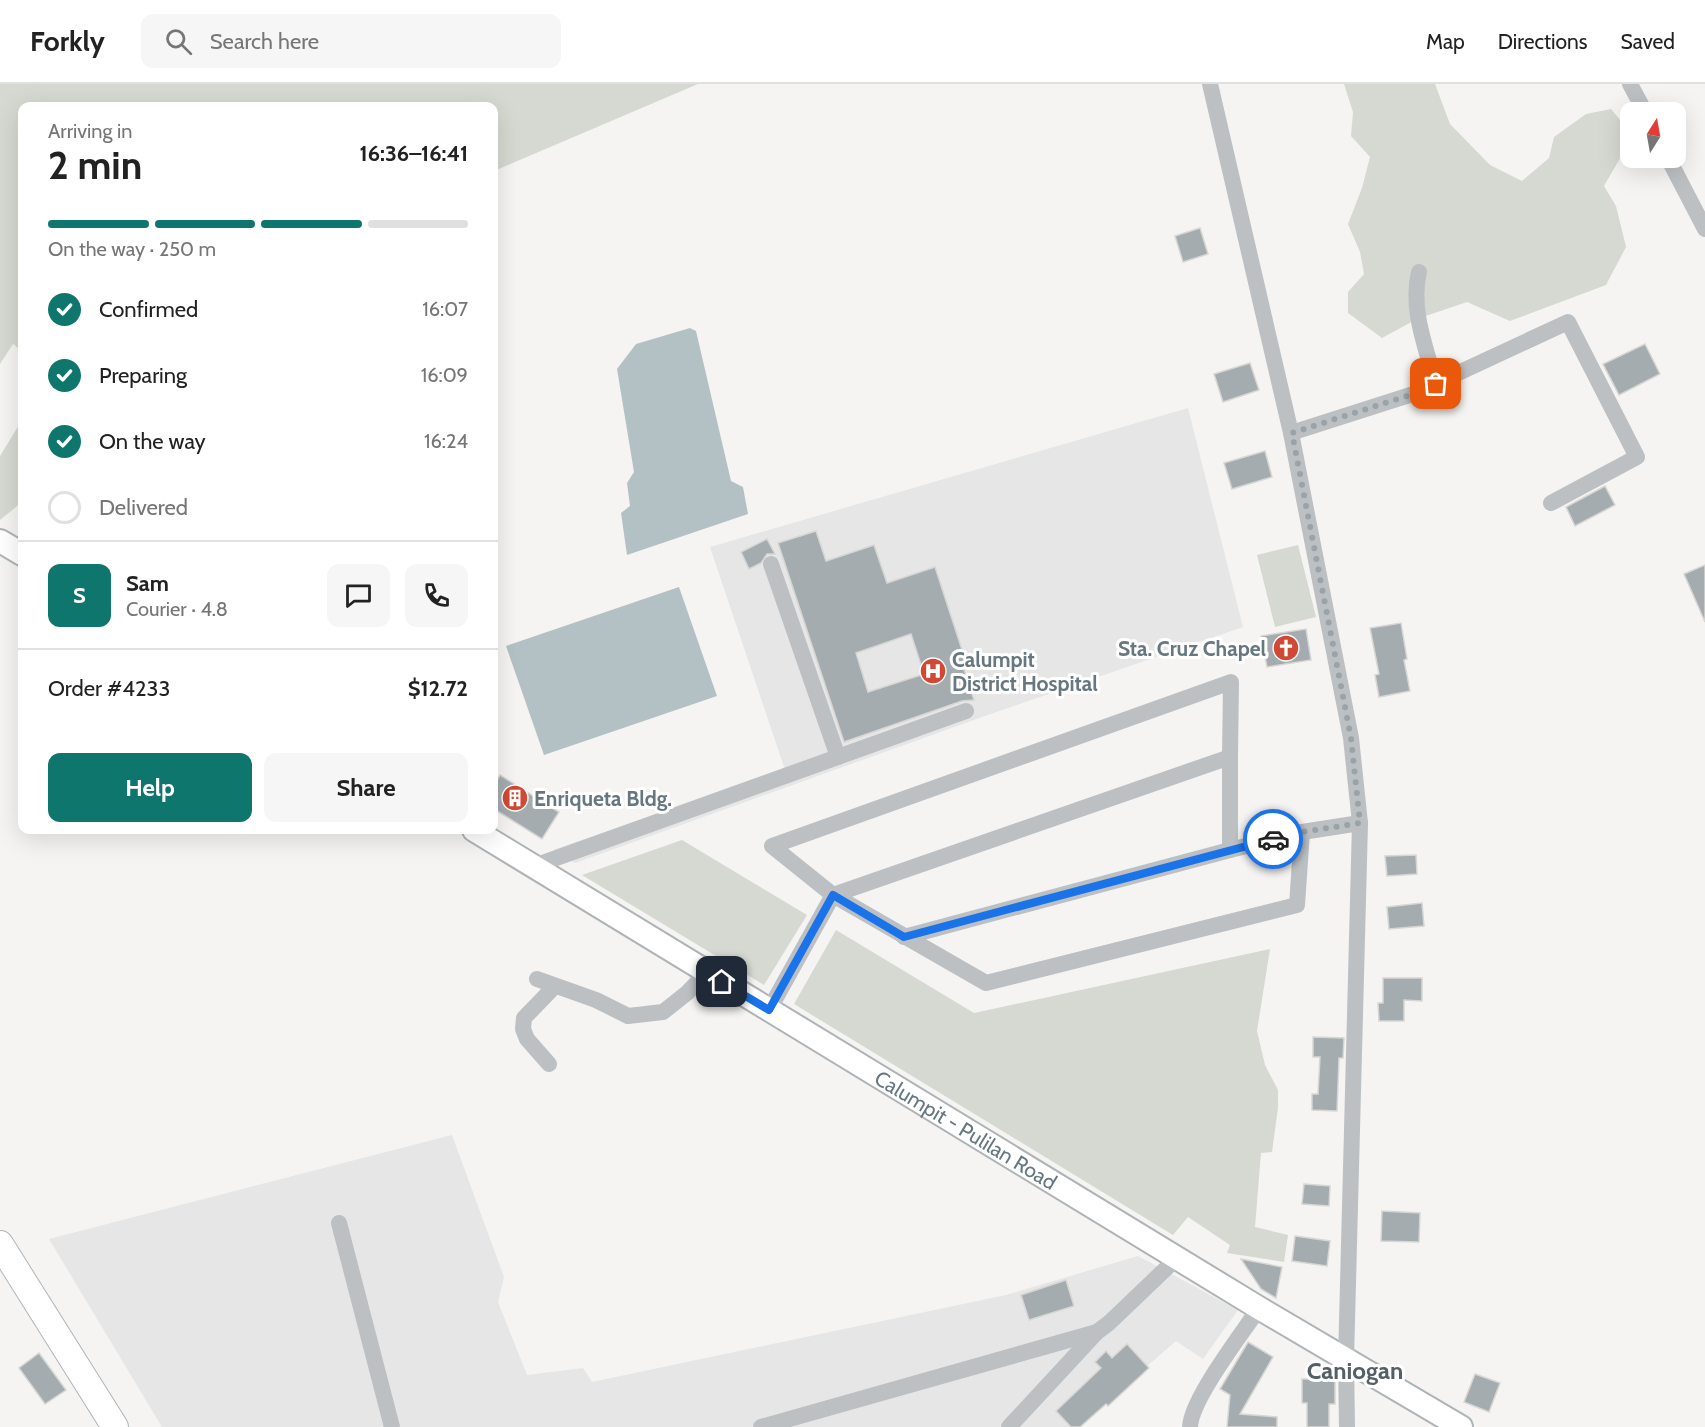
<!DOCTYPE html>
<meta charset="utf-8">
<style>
:root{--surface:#fff;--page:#f6f6f6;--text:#222;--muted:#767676;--line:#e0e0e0;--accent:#0f766e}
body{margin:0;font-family:Cabin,sans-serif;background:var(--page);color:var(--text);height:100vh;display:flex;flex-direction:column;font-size:22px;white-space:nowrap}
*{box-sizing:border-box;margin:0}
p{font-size:20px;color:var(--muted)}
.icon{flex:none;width:33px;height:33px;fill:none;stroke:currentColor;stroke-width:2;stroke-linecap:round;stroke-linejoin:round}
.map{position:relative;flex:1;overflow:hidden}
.side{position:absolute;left:18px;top:18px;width:480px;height:732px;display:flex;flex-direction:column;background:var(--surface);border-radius:12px;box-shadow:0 6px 24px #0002}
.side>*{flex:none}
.needle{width:39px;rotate:11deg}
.controls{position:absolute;left:1620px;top:18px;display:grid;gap:12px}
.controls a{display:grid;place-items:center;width:66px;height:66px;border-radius:12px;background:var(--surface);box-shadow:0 6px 24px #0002;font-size:30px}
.pin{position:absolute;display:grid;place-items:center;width:51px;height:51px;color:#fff;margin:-26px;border-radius:12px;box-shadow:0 3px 9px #0006}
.courier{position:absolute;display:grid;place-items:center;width:60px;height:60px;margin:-30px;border:4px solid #1a73e8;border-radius:50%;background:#fff;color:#222;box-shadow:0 2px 8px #0007}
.head em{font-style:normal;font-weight:700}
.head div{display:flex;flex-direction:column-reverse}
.head{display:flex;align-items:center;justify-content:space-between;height:102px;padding:0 30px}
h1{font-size:39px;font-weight:700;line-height:45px}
.bar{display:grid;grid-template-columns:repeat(4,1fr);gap:9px 6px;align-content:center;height:72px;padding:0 30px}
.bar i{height:8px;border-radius:4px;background:var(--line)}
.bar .on{background:var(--accent)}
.bar p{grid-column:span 4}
.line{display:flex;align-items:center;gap:15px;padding:0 30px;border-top:2px solid var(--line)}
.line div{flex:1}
.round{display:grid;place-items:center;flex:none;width:63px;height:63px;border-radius:12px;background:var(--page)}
ol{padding:0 30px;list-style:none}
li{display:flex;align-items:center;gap:18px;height:66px}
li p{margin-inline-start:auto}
li .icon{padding:6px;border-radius:50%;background:var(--accent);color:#fff;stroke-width:4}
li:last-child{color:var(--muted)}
li i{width:33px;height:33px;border:3px solid var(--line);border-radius:50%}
.button{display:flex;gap:12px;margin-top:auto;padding:12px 30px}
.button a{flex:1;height:69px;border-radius:12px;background:var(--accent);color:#fff;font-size:24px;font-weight:700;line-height:69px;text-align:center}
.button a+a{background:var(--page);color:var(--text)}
header{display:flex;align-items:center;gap:36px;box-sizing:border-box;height:84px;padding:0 30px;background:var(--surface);border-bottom:2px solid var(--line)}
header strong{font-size:28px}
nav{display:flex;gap:33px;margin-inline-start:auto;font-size:21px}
.search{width:420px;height:54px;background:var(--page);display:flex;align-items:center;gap:15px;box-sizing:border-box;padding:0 21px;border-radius:12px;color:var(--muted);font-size:22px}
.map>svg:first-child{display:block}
</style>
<header>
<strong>Forkly</strong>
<div class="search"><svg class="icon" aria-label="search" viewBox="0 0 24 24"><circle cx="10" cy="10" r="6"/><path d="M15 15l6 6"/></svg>Search here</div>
<nav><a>Map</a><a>Directions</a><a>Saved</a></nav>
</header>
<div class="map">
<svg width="1705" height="1343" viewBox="0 0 1705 1343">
<rect width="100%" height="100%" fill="#f5f4f2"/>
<g fill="#e5e6e5">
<path d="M1188,324l55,219 -258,89 -410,147 -22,-13 232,-80 -75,-223z"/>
<path d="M452,1051l52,142 -6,25 29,73 56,-7 9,14 414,-87 132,-39 100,54 -35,49 -27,-18 -99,86h-915l-113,-188z"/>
</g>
<g fill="#d5d9d1">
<path d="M0,0h698l-204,87v-65h-472v245l-9,-7 -13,20z"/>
<path d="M1344,0h91l15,40 40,41 32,16 27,-23 5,-21 32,-23 25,-5 19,23v9l-26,45 12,20 10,41 -20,38 -96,36 -43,-19 -50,17 -35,19 -34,-25v-21l16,-18 -4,-22 -12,-28 14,-36 8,-31 -19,-21 2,-24z"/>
<path d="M22,336v82l-22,18v-64z"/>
<path d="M1298,461l18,72 -41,10 -18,-72z"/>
<path d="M682,756l125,75 -43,70 -182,-110z"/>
<path d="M836,846l138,83 296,-64 -13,82 8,34 13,25v18l-6,44 -11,1 -6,74 33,8 -4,27 -57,-9 3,-8 -42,-28 -15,18 -379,-231z"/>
</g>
<g fill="#b4c1c4">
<path d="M690,244l6,3 35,150 12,6 5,27 -121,41 -6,-42 9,-7 -3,-23 7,-11 -17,-103 19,-25z"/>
<path d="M679,503l38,109 -173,59 -38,-109z"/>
</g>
<g fill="#a4acb0" stroke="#d6d6d4" stroke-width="1.5" fill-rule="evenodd">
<path d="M1200,144l8,26 -25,8 -8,-26z"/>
<path d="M1645,260l15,30 -41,21 -16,-31z"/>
<path d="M1250,279l9,27 -36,12 -9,-28z"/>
<path d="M1265,367l7,26 -40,12 -8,-26z"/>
<path d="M1605,402l10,19 -40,21 -9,-19z"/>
<path d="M816,447l10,30 48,-16 13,38 48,-16 31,95 -4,1 12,37 -12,1 -118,41 -66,-199zM911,550l13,40 -56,18 -12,-39z"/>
<path d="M767,455l8,15h-8l-6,9 -12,6 -8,-17z"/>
<path d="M1705,481v57l-21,-48z"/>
<path d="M1401,539l6,36 -3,1 6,31 -31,6 -4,-22 4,-1 -9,-46z"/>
<path d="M1306,545l5,31 -44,7 -6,-31z"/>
<path d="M500,691l59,37 -17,27 -48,-30v-23z"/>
<path d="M1416,771l1,19 -30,2 -2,-20z"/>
<path d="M1422,819l2,23 -35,3 -2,-22z"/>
<path d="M1383,894h39v23l-18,-1v21h-25l-1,-18h5z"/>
<path d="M1313,953l31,1 -1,20h-4l-2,53 -25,-1v-16h6l2,-37h-7z"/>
<path d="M1304,1100l26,2 -1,20 -27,-2z"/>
<path d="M1382,1127l38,2 -1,29 -38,-1z"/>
<path d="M1295,1152l35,5 -3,25 -35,-5z"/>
<path d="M1241,1175l41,8 -6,31 -15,-9z"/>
<path d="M1066,1196l8,26 -45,14 -8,-25z"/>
<path d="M1248,1258l25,15 -33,57 37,3v10h-50l3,-32 -10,-6z"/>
<path d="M1127,1260l22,24 -41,38 -2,-2 -26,23h-9l-15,-16 45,-43 -6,-6 11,-11 6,7z"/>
<path d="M39,1269l27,37 -21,14 -26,-36z"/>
<path d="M1475,1290l25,9 -11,29 -25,-10z"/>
<path d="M1302,1295h33v25h-6v23h-22v-24h-5z"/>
</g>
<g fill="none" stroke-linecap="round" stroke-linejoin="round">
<defs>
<g id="major">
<path d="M0,457l22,13"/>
<path id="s1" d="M474,746l785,478 202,119"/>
</g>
<path id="highway" d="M0,1160l115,183"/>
</defs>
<use href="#major" stroke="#aeb3b6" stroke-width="26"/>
<use href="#highway" stroke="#b0b4b6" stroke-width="28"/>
<g stroke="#bcc0c3" stroke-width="16">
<path d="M1210,0l81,349 60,305 9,85 -14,537 1,67"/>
<path d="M1630,0l15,28"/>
<path d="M1668,74l37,71"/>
<path d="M1419,188c-9,38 7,75 17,113"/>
<path d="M1291,349l122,-39 155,-72 69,135 -86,46"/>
<path d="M771,480l67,193"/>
<path d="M1230,673l1,-75 -459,164 61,49 153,88 311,-78 5,-73"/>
<path d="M534,782l432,-155"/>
<path d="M904,853l326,-87 72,-18 58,-9"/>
<path d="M537,895l59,21 32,16 35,-4 24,-19 20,-21"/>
<path d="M769,926l64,-115 397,-138v93"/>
<path d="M549,980l-22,-25 -4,-10 1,-11 31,-32"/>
<path d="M339,1139l53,204"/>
<path d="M761,1343l336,-95"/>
<path d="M1009,1343l88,-95 12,-9 68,-65"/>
<path d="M1190,1343c1,-28 52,-93 69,-119"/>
</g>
<use href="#major" stroke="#fff" stroke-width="22"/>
<use href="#highway" stroke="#fff" stroke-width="26"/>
</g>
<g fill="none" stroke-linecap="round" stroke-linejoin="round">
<path stroke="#99a3a8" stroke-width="6" stroke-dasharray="0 10.8" d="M1273,755l29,-7 58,-9 -9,-85 -59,-305 121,-39 23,-10"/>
<path stroke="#1a73e8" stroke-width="8" d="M722,898l47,28 64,-115 71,42 369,-98"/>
</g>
<defs>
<symbol id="church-disc" viewBox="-11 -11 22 22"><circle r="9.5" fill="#d14835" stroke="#fff"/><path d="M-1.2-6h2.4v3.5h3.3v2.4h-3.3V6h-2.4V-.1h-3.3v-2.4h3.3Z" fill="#fff"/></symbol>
<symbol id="hospital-disc" viewBox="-11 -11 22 22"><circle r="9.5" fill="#d14835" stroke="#fff"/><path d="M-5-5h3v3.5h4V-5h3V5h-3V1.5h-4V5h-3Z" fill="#fff"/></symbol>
<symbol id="building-disc" viewBox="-11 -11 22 22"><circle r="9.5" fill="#d14835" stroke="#fff"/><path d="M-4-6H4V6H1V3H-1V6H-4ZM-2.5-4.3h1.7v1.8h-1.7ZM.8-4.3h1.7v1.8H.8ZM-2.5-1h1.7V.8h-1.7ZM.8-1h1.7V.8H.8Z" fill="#fff"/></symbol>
</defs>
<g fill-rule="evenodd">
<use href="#church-disc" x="1271" y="549" width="30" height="30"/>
<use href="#hospital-disc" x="918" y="572" width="30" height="30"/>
<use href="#building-disc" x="500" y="699" width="30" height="30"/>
</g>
<g text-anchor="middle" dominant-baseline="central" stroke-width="6" stroke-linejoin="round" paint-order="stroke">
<g font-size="21" font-weight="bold" fill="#677780" stroke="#fff" text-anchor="start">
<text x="1266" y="564" text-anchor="end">Sta. Cruz Chapel</text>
<text x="952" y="575">Calumpit<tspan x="952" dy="24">District Hospital</tspan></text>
<text x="534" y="714">Enriqueta Bldg.</text>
</g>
<g font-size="21" fill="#677780" stroke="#fff">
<text stroke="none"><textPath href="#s1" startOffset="576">Calumpit - Pulilan Road</textPath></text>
</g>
<g font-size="24" font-weight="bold" fill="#546066" stroke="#fff">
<text x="1355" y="1286">Caniogan</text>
</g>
</g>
</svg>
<div class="controls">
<a><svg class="needle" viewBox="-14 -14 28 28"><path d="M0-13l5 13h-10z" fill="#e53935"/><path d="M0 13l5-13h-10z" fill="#767676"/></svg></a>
</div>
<div class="pin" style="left:1436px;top:300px;background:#ea580c"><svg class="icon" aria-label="bag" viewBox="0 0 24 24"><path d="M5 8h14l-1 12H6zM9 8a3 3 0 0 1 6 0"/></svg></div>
<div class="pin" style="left:722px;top:898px;background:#1f2937"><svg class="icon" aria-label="home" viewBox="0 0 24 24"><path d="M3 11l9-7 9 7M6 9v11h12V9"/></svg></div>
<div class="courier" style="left:1273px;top:755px"><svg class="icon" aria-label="car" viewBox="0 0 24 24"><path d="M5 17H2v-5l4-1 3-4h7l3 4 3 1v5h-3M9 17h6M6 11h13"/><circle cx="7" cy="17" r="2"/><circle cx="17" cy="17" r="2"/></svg></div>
<section class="side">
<div class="head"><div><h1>2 min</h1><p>Arriving in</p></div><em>16:36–16:41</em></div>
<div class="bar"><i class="on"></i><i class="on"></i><i class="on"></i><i></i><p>On the way · 250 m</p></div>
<ol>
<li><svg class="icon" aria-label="check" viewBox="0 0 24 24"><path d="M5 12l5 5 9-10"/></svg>Confirmed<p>16:07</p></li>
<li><svg class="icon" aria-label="check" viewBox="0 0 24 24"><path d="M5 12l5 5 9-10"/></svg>Preparing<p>16:09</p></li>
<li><svg class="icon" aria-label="check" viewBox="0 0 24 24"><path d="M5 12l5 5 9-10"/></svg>On the way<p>16:24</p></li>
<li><i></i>Delivered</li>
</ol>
<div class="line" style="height:108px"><b class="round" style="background:var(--accent);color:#fff">S</b><div><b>Sam</b><p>Courier · 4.8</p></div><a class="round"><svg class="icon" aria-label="chat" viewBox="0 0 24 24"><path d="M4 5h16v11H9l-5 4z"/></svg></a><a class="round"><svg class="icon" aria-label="phone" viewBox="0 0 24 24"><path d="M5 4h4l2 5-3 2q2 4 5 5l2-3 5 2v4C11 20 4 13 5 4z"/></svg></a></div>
<div class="line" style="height:78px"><div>Order #4233</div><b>$12.72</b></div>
<div class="button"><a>Help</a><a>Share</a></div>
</section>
</div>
